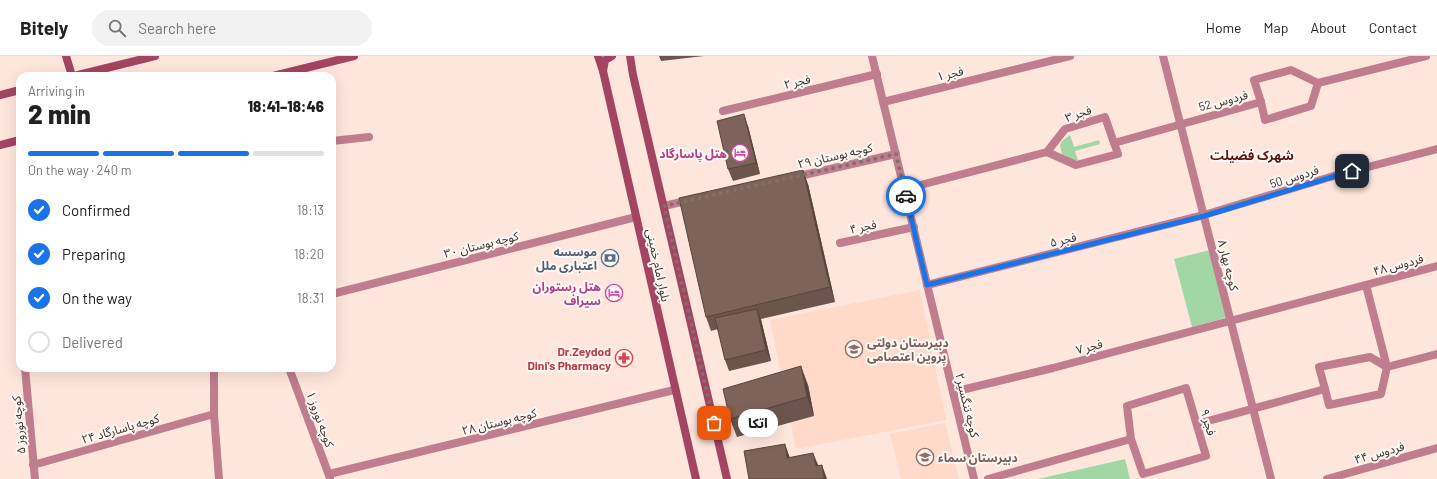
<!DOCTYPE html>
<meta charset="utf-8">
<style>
:root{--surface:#fff;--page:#f2f2f2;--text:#202124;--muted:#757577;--line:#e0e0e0;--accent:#1a73e8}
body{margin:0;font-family:Barlow,"Noto Sans Arabic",sans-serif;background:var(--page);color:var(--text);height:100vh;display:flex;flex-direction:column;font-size:15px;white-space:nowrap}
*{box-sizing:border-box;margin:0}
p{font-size:13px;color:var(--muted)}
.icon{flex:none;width:22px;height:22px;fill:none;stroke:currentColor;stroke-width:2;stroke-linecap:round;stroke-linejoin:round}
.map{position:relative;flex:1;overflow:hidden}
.side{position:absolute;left:16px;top:16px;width:320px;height:300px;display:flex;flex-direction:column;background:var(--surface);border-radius:12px;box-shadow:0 4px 16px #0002}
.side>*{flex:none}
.pin{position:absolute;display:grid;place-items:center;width:34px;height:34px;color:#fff;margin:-17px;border-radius:8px;box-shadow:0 2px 6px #0006}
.courier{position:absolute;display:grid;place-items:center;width:40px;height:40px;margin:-20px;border:3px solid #1a73e8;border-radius:50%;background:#fff;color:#222;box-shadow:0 1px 5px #0007}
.bubble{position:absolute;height:28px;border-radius:14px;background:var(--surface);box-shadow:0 4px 16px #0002;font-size:13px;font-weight:800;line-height:28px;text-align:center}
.summary em{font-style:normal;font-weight:800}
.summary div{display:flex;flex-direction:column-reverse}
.summary{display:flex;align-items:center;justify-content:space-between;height:68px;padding:0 12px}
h1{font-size:26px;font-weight:800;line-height:30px}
.bar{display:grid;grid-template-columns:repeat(4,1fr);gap:6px 4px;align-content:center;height:48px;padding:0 12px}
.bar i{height:5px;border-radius:3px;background:var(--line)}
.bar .active{background:var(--accent)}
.bar p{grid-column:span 4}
ol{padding:0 12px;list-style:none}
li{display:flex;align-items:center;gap:12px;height:44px}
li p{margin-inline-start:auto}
li .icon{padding:4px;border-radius:50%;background:var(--accent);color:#fff;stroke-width:4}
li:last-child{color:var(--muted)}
li i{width:22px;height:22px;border:2px solid var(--line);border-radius:50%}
header{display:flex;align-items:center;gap:24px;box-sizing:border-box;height:56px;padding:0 20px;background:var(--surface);border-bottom:1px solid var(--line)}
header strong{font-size:19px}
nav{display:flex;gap:22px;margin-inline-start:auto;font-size:14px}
.search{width:280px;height:36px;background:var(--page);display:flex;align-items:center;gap:10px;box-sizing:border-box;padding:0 14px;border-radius:22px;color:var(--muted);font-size:15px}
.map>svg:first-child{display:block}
</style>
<header>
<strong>Bitely</strong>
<div class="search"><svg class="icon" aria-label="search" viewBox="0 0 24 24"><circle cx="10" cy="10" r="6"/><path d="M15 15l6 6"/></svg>Search here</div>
<nav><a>Home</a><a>Map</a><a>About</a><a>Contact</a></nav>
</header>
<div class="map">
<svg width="1437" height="423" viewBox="0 0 1437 423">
<rect width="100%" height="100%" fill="#fee6dd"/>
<g fill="#ffd9ca">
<path d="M920,234l26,130 -150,29 -26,-129z"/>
<path d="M945,367l14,56h-58l-11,-45z"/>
</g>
<g fill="#a1d7a4">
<path d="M1070,79l4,12 25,-7 1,4 -25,7 3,9 -2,1 -14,-7 -2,-9 2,-4z"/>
<path d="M1210,194l18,67 -36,10 -18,-68z"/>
<path d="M1125,403l5,20h-92z"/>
</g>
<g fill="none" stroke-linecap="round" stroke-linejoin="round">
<g stroke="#bf7d8e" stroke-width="8">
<path d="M872,0l102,423"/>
<path d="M1163,0l108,423"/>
<path d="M883,46l187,-46"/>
<path d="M1261,46l4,18 46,-14 7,-23"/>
<path d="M723,55l154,-37"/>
<path d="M332,85l37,-4"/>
<path d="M1047,96l29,13 42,-11 -4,-11"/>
<path d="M795,121l101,-23"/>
<path d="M905,133l142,-37 18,-23 40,-12 9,26 147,-41 -7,-22 37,-10 27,13 108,-27"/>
<path d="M664,150l26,-6"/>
<path d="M840,187l74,-16"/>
<path d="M927,229l277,-70 133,-40 100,-26"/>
<path d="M332,238l304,-77"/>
<path d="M1387,311l50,-13"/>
<path d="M25,312l10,111"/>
<path d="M214,312v46l5,65"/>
<path d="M289,312l41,110"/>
<path d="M1325,333l-6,-22 51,-10 17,10"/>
<path d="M953,336l100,-24 384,-102"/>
<path d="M1197,368l128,-35 4,16 52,-11 6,-27 -21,-82"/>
<path d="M33,409l181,-51"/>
<path d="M329,418l345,-84"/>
<path d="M988,423l143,-40 12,35 63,-18 -20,-68 -59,18 4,33"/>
<path d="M1327,423l110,-31"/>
</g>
<g stroke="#a34462" stroke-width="8">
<path d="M66,0l6,20"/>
<path d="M598,0l5,15 93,408"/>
<path d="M630,0l3,19 94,404"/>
<path d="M603,15l2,-11 7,-4"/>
<path d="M74,20l81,-20"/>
<path d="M273,20l81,-20"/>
<path d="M0,39l20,-5"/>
<path d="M0,89l20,-5"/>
</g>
</g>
<g fill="#6c554d">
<path d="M659,0h45l-43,5z"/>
<path d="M748,70l12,48 -27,7 -5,-12z"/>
<path d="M808,128l27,118 -74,17 10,42 -42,10 -4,-11 -7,-31 -7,2 -5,-14z"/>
<path d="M808,329l6,31 -77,21 -7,-18z"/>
</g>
<g fill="#58453e">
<path d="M744,58l4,12 12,48 -4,-11z"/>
<path d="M803,114l5,14 27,118 -5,-15z"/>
<path d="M757,253l4,11 10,41 -5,-11z"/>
<path d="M801,310l7,19 6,31 -7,-19z"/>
<path d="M785,388l5,14h-3z"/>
<path d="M813,397l6,14 -3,-1z"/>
<path d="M822,409l5,14h-3z"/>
</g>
<g fill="#7d6359" stroke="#58453e">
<path d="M744,58l12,49 -28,6 -11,-48z"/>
<path d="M803,114l27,117 -124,30 -27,-119z"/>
<path d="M757,253l9,41 -41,10 -10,-42z"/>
<path d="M801,310l6,31 -77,22 -7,-30z"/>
<path d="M785,388l2,14 26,-5 3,13 6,-1 2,14h-75l-5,-28z"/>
</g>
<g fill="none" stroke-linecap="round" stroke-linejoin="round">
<path stroke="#81706a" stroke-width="4" stroke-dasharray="0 7.2" d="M714,367l-50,-217 232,-52 10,42"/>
<path stroke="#1a73e8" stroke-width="5" d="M906,140l21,89 277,-69 148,-45"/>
</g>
<defs>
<symbol id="hotel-ring" viewBox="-11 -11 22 22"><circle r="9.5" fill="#fef8f5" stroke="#d1479c" stroke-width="1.5"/><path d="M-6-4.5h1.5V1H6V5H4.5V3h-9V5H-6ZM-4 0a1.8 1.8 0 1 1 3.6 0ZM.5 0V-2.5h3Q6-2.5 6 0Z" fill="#d1479c"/></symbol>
<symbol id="bank-ring" viewBox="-11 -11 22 22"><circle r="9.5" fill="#fef8f5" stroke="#5c6f8a" stroke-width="1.5"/><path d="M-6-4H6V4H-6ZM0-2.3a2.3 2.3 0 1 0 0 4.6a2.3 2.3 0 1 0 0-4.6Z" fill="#5c6f8a"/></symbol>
<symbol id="school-ring" viewBox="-11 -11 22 22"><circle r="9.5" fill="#fef8f5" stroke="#8d6e63" stroke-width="1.5"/><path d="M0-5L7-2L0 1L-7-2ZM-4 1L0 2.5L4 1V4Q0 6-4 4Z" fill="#8d6e63"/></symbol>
<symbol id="pharmacy-ring" viewBox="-11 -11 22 22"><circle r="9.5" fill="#fef8f5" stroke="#e0444e" stroke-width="1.5"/><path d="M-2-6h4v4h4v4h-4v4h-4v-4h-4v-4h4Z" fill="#e0444e"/></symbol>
</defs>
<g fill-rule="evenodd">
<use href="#hotel-ring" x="730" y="87" width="20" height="20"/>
<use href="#bank-ring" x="600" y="192" width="20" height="20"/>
<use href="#hotel-ring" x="604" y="227" width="20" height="20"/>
<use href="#school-ring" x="844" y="283" width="20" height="20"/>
<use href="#pharmacy-ring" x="614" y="292" width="20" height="20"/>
<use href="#school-ring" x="915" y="391" width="20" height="20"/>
</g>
<g text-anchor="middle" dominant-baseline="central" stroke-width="4" stroke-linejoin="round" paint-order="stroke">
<g font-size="12" fill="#3d312c" stroke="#fef8f5">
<text transform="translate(950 17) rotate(-14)">فجر ۱</text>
<text transform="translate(797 25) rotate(-13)">فجر ۲</text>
<text transform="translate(1223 44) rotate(-15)">فردوس 52</text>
<text transform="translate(1078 57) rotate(-19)">فجر ۳</text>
<text transform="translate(835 99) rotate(-13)">کوچه بوستان ۲۹</text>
<text transform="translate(1294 120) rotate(-17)">فردوس 50</text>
<text transform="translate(863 170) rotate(-12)">فجر ۴</text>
<text transform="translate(1063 183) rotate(-14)">فجر ۵</text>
<text transform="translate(481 188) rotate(-14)">کوچه بوستان ۳۰</text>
<text transform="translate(1398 208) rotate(-15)">فردوس ۴۸</text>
<text transform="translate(659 209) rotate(78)">بلوار امام خمینی</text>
<text transform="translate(1229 209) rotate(76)">کوچه بهار ۸</text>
<text transform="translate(1089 290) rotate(-15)">فجر ۷</text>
<text transform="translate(968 349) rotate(76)">کوچه تنگسیر۲</text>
<text transform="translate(321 363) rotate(70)">کوچه نوروز ۱</text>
<text transform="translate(499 365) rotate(-14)">کوچه بوستان ۲۸</text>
<text transform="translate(1209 366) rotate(73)">فجر ۹</text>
<text transform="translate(18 369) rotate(-95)">کوچه نوروز ۵</text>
<text transform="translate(120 372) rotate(-16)">کوچه پاسارگاد ۲۴</text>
<text transform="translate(1379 396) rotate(-16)">فردوس ۴۴</text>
</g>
<g font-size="12" font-weight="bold" fill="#b23c85" stroke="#fef8f5" text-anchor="end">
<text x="727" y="97">هتل پاسارگاد</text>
<text x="601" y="230">هتل رستوران<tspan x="601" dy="14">سیراف</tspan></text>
</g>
<g font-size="12" font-weight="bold" fill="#4e5e75" stroke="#fef8f5" text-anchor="end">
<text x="597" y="195">موسسه<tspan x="597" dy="14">اعتباری ملل</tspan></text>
</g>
<g font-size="12" font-weight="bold" fill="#785e54" stroke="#fef8f5" text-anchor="start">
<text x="867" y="286">دبیرستان دولتی<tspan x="867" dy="14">پروین اعتصامی</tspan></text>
<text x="938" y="401">دبیرستان سماء</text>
</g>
<g font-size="12" font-weight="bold" fill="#be3a42" stroke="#fef8f5" text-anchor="end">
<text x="611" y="295">Dr.Zeydod<tspan x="611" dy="14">Dini's Pharmacy</tspan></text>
</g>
<g font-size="13" font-weight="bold" fill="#5a1614" stroke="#fef8f5">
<text x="1252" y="99">شهرک فضیلت</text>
</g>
</g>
</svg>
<div class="pin" style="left:714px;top:367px;background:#ea580c"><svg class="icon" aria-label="bag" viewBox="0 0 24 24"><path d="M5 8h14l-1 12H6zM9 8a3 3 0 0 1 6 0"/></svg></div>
<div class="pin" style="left:1352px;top:115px;background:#1f2937"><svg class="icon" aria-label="home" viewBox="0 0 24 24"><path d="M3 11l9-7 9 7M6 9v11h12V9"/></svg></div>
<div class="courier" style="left:906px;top:140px"><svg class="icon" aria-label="car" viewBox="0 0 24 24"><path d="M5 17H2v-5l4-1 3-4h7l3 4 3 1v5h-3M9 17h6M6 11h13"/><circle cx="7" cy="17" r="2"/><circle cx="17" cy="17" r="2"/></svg></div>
<div class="bubble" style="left:738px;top:353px;width:40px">اتکا</div>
<section class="side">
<div class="summary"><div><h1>2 min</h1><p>Arriving in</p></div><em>18:41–18:46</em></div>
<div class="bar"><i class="active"></i><i class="active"></i><i class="active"></i><i></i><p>On the way · 240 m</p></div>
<ol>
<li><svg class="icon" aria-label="check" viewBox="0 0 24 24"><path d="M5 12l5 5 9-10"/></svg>Confirmed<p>18:13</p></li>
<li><svg class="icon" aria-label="check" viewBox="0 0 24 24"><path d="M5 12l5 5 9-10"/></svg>Preparing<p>18:20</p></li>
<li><svg class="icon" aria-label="check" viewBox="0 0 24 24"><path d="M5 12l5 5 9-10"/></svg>On the way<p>18:31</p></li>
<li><i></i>Delivered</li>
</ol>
</section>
</div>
